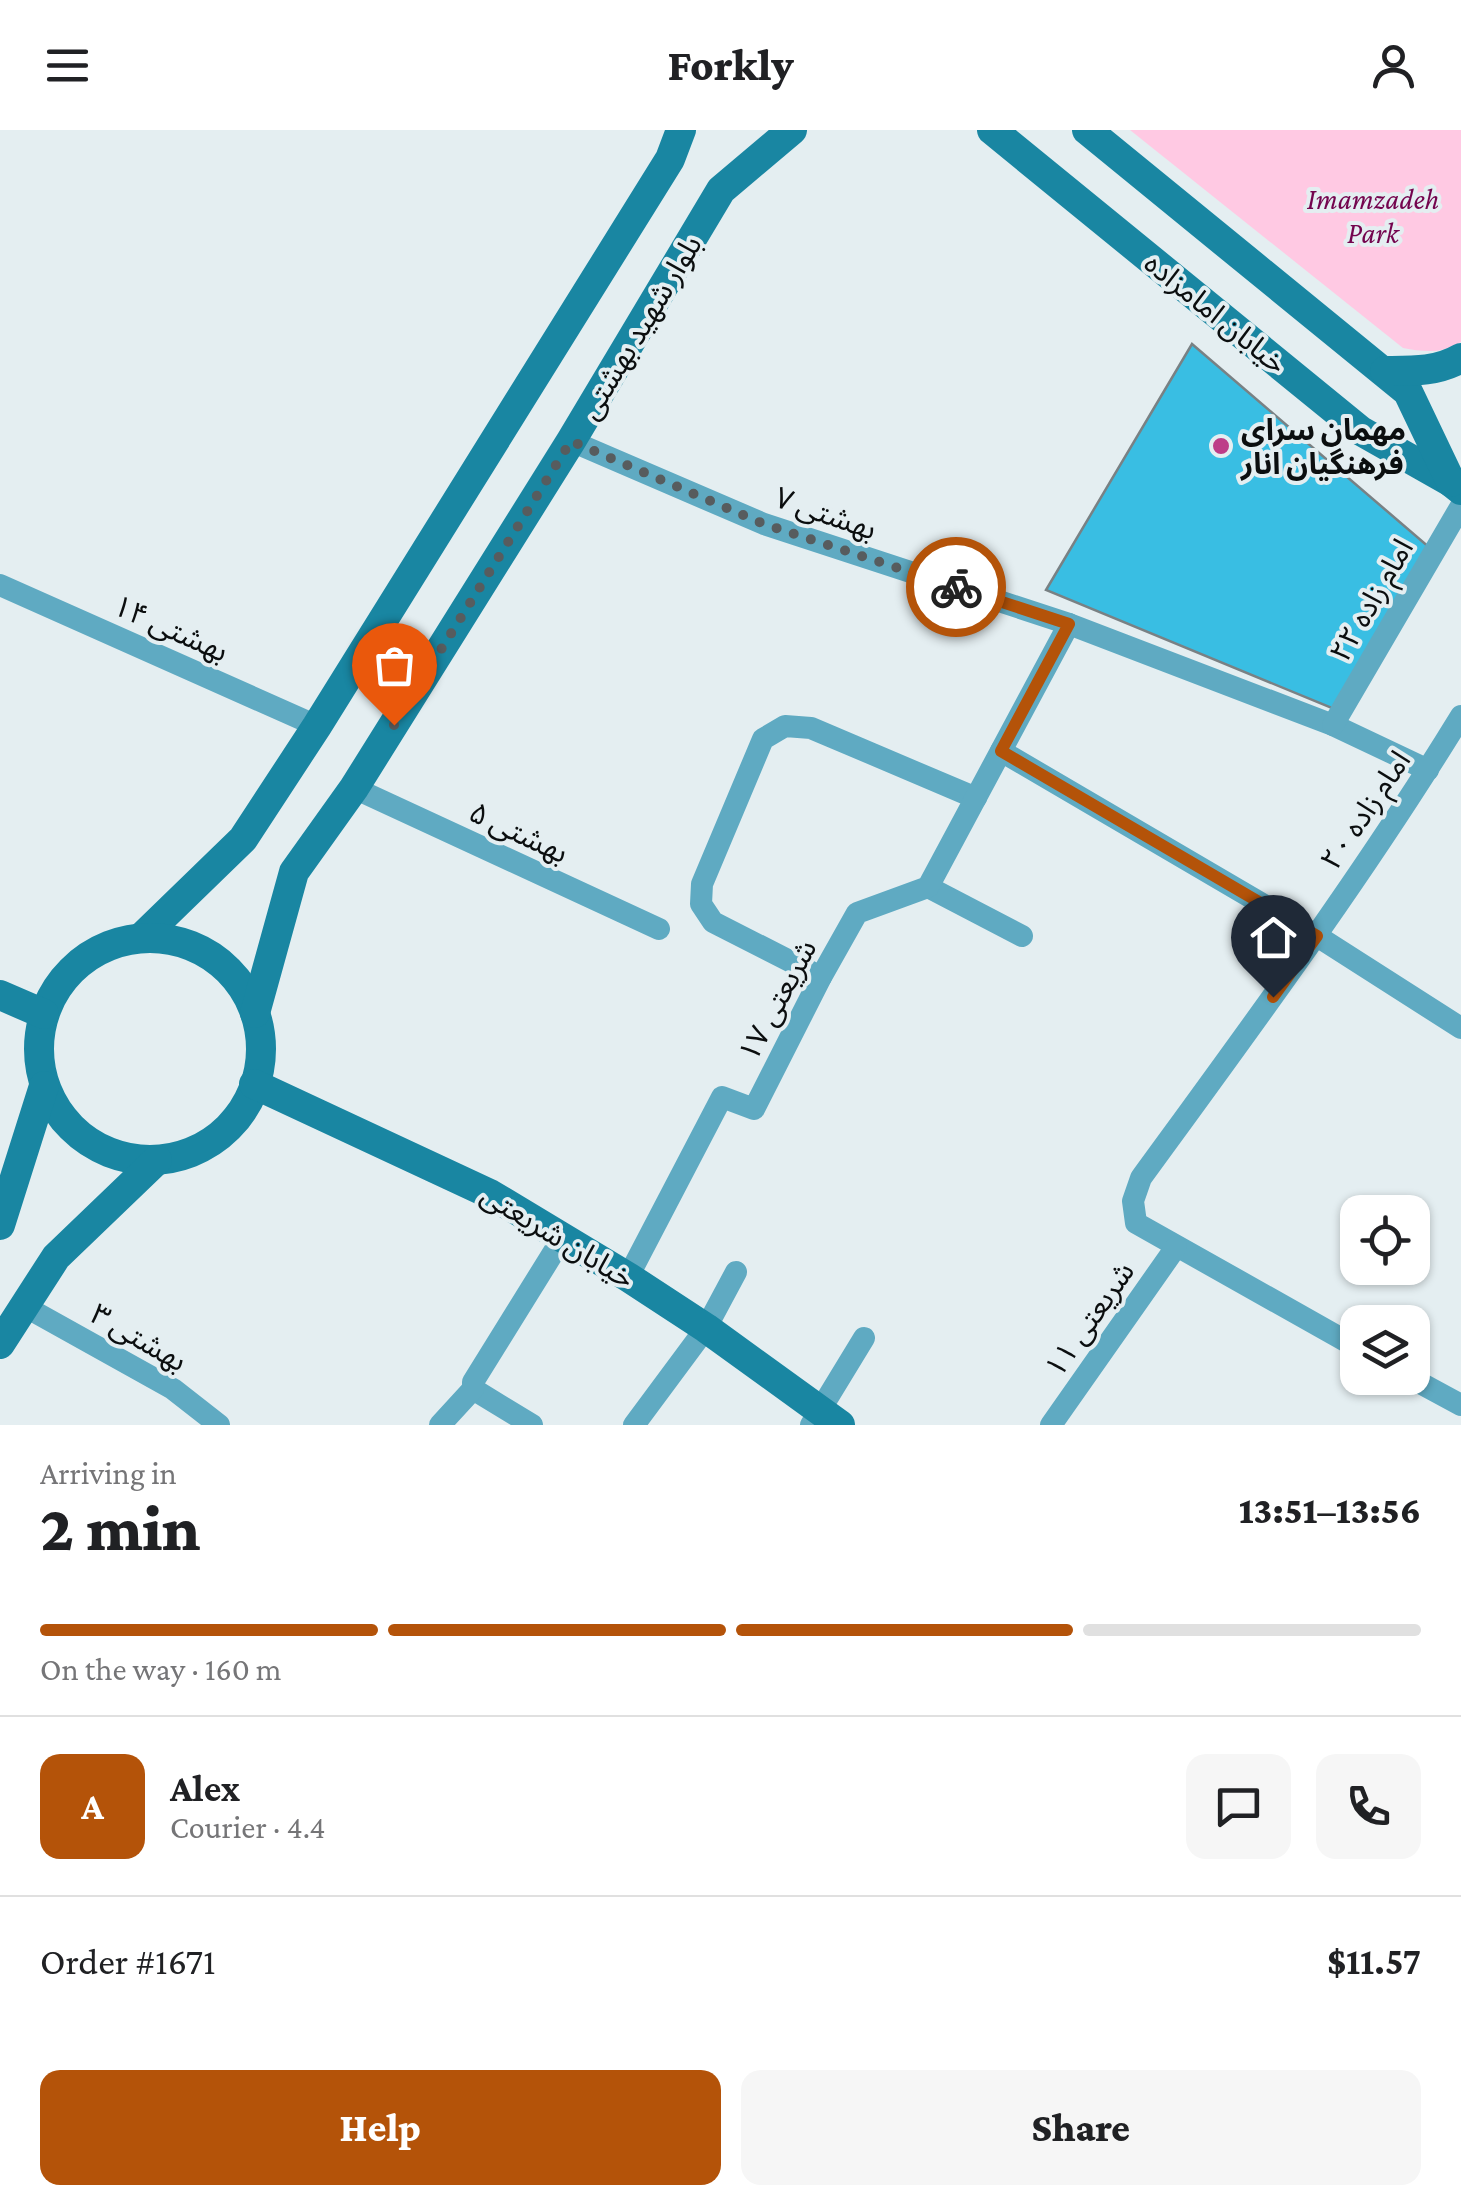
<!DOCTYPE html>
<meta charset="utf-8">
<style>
:root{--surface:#fff;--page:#f6f6f6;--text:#202124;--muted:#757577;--line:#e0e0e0;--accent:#b45309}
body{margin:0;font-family:"Crimson Pro","Noto Sans Arabic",serif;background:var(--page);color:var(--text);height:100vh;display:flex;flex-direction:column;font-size:38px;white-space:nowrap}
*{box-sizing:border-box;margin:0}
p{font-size:32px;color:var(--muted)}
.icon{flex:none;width:55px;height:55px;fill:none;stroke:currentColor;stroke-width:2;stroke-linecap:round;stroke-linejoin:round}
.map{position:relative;height:1295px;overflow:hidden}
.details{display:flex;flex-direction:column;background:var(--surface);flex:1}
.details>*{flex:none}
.fabs{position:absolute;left:1340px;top:1065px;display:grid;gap:20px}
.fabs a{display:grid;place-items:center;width:90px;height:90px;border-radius:20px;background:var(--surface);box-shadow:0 2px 8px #0004;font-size:50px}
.pin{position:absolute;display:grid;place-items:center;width:85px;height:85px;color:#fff;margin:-102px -42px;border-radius:50% 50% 50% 0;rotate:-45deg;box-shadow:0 0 10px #0007}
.pin .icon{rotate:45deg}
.courier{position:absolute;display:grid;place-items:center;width:100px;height:100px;margin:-50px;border:8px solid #b45309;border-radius:50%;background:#fff;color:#222;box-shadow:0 2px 12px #0007}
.overview em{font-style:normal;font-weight:800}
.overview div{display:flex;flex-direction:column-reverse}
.overview{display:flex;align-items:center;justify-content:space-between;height:170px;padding:0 40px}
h1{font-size:65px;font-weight:800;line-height:75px}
.bar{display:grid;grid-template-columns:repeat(4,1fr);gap:15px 10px;align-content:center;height:120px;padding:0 40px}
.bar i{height:12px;border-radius:8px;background:var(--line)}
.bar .on{background:var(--accent)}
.bar p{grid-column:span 4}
.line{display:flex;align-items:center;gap:25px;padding:0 40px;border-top:2px solid var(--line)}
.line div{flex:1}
.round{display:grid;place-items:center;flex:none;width:105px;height:105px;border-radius:20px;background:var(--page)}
.button{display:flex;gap:20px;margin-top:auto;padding:20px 40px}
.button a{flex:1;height:115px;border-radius:20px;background:var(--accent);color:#fff;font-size:40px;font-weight:800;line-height:115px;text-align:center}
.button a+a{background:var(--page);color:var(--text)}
header{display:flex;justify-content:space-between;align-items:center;height:130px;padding:0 40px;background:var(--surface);font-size:45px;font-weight:800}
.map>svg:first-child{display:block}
</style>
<header><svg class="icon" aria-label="menu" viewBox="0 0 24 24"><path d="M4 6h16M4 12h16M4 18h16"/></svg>Forkly<svg class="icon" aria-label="person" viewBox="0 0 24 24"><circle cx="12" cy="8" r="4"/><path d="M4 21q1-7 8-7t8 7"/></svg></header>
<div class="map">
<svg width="1461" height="1295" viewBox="0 0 1461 1295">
<rect width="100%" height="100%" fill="#e4eef1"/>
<path fill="#ffc9e3" d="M1130,0h331v212c-19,12 -37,10 -58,6z"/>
<path fill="#39bee3" stroke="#798184" stroke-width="2.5" d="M1192,214l238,204 -91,163 -293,-121z"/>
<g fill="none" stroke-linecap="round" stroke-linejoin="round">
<g stroke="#5faac2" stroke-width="22">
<path d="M571,311l193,83 305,100 264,101 95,45"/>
<path d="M0,455l317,141"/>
<path d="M1333,595l128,-219"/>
<path d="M1001,621l316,185 144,92"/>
<path d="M354,658l305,141"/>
<path d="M928,757l94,49"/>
<path d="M821,847l-108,-55 -12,-18 1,-20 61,-145 22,-13 26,2 165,70"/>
<path d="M628,1147l94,-180 32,12 67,-132 36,-64 71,-26 141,-263"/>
<path d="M24,1176l149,83 46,36"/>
<path d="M1358,1218l-222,-125 -3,-22 8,-23c110,-151 222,-302 320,-462"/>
<path d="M1411,1248l50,27"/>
<path d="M473,1259l59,36"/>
<path d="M440,1295l33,-36v-7l90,-145"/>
<path d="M634,1295l72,-97 30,-56"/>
<path d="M811,1295l53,-87"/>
<path d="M1051,1295l125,-178"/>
</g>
<g stroke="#1986a2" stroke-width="30">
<path d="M992,0l369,301 90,51 10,8"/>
<path d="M1087,0l321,262 43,90"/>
<path d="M1385,241c27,0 52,1 76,-13"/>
<path d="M141,808l102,-99 74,-113 353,-567 11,-29"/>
<circle cx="150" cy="919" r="111"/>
<path d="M0,865l44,19"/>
<path d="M255,883l39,-141 60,-84 217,-347 150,-251 71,-60"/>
<path d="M254,954l236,110 138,83 78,51 134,97"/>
<path d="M0,1095l44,-139"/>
<path d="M0,1214l56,-87 101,-97"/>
</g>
</g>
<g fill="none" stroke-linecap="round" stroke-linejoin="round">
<path stroke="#575c5e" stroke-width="10" stroke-dasharray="0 18" d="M394,595l177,-284 193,83 192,63"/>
<path stroke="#b45309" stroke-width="12" d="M956,457l113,37 -68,127 316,185 -44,61"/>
</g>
<circle fill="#bd3d88" stroke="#e4eef1" stroke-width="4" cx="1221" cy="316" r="10"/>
<g text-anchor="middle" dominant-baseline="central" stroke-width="8" stroke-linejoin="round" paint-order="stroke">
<g font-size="30" font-style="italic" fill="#73044e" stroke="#e4eef1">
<text x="1373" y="68">Imamzadeh<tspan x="1373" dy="34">Park</tspan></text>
</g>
<g font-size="30" fill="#0b0e0f" stroke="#e4eef1">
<text transform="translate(1216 183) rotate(39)">خیابان امامزاده</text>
<text transform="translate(640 197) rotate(-59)">بلوار شهید بهشتی</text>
<text transform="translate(826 383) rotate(19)">بهشتی ۷</text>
<text transform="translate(1371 470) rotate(-60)">امام زاده ۲۲</text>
<text transform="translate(171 498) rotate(24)">بهشتی ۱۴</text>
<text transform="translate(1365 680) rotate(-56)">امام زاده ۲۰</text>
<text transform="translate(519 702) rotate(25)">بهشتی ۵</text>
<text transform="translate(777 870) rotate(-62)">شریعتی ۱۷</text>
<text transform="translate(558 1106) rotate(31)">خیابان شریعتی</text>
<text transform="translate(1089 1189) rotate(-55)">شریعتی ۱۱</text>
<text transform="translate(139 1207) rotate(30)">بهشتی ۳</text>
</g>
<g font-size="30" font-weight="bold" fill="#0b0e0f" stroke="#e4eef1" text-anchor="start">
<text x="1241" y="299">مهمان سرای<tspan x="1241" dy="34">فرهنگیان انار</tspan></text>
</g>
</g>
</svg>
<div class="fabs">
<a><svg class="icon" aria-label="locate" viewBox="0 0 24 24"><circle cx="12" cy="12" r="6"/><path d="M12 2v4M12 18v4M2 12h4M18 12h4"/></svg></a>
<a><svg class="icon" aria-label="layers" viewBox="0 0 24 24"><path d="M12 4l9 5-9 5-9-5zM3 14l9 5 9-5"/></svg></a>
</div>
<div class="pin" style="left:394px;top:595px;background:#ea580c"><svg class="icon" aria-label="bag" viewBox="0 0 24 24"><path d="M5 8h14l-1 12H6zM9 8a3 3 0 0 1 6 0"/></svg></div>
<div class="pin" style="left:1273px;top:867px;background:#1f2937"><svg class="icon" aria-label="home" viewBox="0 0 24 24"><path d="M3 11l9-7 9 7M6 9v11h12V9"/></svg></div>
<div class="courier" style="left:956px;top:457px"><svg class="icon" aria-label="bike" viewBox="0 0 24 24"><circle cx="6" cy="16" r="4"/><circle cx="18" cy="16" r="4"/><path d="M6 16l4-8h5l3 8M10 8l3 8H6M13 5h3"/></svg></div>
</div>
<section class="details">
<div class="overview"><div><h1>2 min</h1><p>Arriving in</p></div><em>13:51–13:56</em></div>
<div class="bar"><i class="on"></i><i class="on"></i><i class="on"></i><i></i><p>On the way · 160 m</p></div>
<div class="line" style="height:180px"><b class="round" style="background:var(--accent);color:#fff">A</b><div><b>Alex</b><p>Courier · 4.4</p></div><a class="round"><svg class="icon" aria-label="chat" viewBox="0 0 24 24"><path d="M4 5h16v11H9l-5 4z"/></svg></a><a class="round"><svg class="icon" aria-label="phone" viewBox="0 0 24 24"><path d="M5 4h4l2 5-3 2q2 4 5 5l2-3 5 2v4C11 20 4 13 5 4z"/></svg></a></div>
<div class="line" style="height:130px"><div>Order #1671</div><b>$11.57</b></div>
<div class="button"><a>Help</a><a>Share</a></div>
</section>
